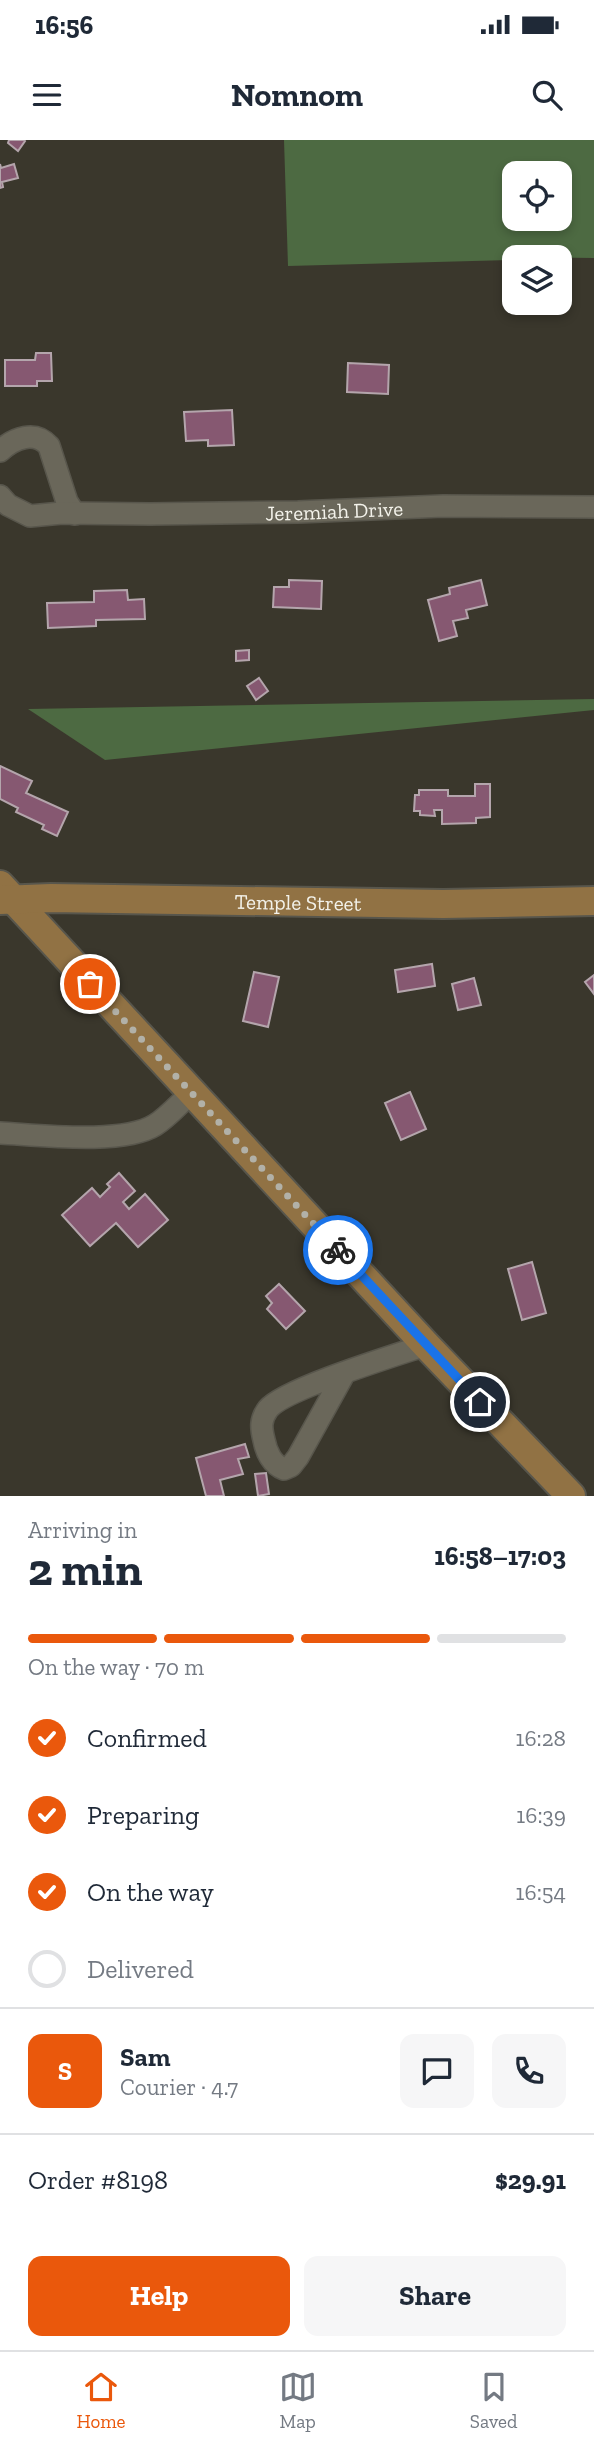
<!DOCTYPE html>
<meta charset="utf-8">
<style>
:root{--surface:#fff;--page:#f6f6f7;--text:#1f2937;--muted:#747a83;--line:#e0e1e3;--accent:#ea580c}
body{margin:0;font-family:"Zilla Slab",serif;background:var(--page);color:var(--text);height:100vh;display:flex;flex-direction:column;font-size:26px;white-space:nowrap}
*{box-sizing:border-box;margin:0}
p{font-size:23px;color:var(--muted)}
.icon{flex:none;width:38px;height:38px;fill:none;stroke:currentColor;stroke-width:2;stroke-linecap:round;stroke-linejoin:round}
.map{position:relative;height:1356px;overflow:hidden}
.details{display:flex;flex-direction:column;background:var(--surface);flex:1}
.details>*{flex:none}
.buttons{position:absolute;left:502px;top:21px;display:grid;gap:14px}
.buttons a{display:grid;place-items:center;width:70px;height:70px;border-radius:14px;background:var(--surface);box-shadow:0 4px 10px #0003;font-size:35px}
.pin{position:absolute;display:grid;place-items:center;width:60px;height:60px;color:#fff;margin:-30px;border:4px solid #fff;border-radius:50%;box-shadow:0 2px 7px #0007}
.courier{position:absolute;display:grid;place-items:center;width:70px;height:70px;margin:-35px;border:5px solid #1a73e8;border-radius:50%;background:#fff;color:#222;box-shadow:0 2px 9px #0007}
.overview em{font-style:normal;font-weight:800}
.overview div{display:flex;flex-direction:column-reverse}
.overview{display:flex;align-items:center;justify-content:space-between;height:119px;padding:0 28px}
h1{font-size:46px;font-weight:800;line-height:52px}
.bar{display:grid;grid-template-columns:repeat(4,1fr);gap:10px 7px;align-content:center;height:84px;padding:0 28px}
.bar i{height:9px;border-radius:5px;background:var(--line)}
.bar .on{background:var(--accent)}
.bar p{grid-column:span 4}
.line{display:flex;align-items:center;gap:18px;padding:0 28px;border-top:2px solid var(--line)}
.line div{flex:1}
.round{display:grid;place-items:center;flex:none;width:74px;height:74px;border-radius:14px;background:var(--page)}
ol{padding:0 28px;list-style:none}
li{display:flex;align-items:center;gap:21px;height:77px}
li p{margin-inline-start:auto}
li .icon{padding:7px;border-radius:50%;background:var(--accent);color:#fff;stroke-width:4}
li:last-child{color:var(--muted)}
li i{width:38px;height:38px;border:4px solid var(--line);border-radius:50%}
.action{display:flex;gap:14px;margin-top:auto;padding:14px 28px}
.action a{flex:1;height:80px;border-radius:14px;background:var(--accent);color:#fff;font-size:28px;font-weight:800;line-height:80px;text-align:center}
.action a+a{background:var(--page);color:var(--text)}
.status{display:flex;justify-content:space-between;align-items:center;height:49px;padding:0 35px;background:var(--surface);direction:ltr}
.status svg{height:19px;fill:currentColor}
header{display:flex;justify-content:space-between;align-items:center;height:91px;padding:0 28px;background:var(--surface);font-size:32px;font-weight:800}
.tab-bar{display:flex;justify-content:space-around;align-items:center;height:98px;border-top:2px solid var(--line);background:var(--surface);font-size:19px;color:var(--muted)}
.tab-bar a{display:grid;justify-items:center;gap:4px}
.tab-bar .on{color:var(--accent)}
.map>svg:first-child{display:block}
</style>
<div class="status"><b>16:56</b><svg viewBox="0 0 49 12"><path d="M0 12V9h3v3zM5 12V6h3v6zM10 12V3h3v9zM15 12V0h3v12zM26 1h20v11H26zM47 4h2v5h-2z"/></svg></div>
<header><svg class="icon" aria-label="menu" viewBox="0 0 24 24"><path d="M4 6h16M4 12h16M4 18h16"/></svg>Nomnom<svg class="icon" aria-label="search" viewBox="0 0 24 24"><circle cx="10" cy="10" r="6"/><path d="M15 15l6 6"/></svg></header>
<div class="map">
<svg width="594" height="1356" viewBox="0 0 594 1356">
<rect width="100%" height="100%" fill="#3a372c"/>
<g fill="#4d6a42" fill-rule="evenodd">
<path d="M284,0h310v118l-80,-1v3l-226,6zM514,33h46v46h-46z"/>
<path d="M594,559v11l-489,50 -77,-51z"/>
</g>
<g fill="#865871" stroke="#b4a5ac" stroke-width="2">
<path d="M9,0h15l1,1 -7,10 -10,-8z"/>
<path d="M0,24l1,4 13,-4 4,14 -16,4 1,5 -3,1z"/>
<path d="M36,213h15l1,28h-15v5h-32v-26h30z"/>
<path d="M348,223l41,2 -1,29 -41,-2z"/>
<path d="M232,270l2,35 -26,1v-6l-22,1 -2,-29z"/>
<path d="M289,440l33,1 -1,28 -48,-2 1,-20h15z"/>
<path d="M481,440l6,25 -21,5 2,8 -15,3 4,15 -18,5 -11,-41 22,-6 -1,-6z"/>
<path d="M127,450l1,10 16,-1 1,20 -49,1v6l-48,2 -1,-25 47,-1v-11z"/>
<path d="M249,510v10l-13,1v-10z"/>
<path d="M259,538l9,13 -12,9 -9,-14z"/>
<path d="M0,626l32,15 -6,12 42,19 -11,24 -15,-7 2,-4 -28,-13 2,-4 -18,-9z"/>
<path d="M475,644h15v33l-14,1v5l-34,1v-14h-8l1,6 -15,-1v-4h-6l1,-16h4v-5h29v6h27z"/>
<path d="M432,824l3,22 -37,6 -3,-22z"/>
<path d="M254,832l25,5 -11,50 -25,-6z"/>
<path d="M594,835v19l-9,-12z"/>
<path d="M474,838l7,27 -23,5 -6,-26z"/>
<path d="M410,952l16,37 -25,11 -16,-37z"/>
<path d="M119,1033l16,18 -12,11 6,7 16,-15 23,26 -30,27 -22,-24 -26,23 -28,-31 30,-27 8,9 10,-10 -3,-3z"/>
<path d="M532,1122l14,51 -24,7 -14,-51z"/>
<path d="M279,1144l26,27 -19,18 -19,-20 5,-6 -6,-7z"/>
<path d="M245,1304l4,13 -11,2 5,15 -23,6 4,16h-18l-10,-38z"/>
<path d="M266,1333l3,21 -11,2 -3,-22z"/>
</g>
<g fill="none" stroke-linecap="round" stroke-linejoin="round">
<defs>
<g id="minor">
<path d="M0,311c14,-13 35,-21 49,-5l18,56 8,12"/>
<path id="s1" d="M0,356l8,9 22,11 32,-3 88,1 148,-2 145,-6 151,1"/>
<path d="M0,993c39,2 123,12 155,-8 13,-8 25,-22 37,-33"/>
<path d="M344,1234l-46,83 -7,9 -7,3c-12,-4 -18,-18 -20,-29 -3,-12 -4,-20 4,-31 16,-20 128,-54 158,-64"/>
</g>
<g id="major">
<path d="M0,745l426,460 145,151"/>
<path id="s2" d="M0,760l51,-2 392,6 151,-3"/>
</g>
</defs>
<use href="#minor" stroke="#58564c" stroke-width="24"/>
<use href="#major" stroke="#58564c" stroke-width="32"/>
<use href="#minor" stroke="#6a675a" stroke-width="21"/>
<use href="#major" stroke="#917244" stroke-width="28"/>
</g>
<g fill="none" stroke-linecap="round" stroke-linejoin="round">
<path stroke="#b2b1a8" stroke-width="7" stroke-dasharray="0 12.6" d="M90,844l248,266"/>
<path stroke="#1a73e8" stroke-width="9" d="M338,1110l142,152"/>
</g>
<g text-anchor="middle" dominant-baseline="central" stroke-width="5" stroke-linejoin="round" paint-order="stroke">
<g font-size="21" fill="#f3f2ea" stroke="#302d22">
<text stroke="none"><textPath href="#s1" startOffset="341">Jeremiah Drive</textPath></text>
<text stroke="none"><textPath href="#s2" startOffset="298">Temple Street</textPath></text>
</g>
</g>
</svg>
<div class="buttons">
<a><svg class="icon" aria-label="locate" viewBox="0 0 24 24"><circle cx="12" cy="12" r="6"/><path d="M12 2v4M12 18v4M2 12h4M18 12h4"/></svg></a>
<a><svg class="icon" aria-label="layers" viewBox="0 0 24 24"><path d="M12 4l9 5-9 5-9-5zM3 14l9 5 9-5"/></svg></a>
</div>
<div class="pin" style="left:90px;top:844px;background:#ea580c"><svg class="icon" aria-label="bag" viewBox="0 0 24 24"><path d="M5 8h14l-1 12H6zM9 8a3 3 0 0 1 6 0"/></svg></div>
<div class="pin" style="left:480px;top:1262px;background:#1f2937"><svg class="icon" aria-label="home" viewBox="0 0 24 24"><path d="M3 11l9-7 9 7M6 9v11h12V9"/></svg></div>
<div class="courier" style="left:338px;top:1110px"><svg class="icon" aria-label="bike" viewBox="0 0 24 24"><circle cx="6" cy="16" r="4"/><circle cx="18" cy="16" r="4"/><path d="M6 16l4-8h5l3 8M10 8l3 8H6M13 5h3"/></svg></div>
</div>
<section class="details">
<div class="overview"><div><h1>2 min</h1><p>Arriving in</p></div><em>16:58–17:03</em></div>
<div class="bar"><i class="on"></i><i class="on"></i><i class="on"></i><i></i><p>On the way · 70 m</p></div>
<ol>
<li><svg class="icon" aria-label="check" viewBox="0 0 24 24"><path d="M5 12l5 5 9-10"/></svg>Confirmed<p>16:28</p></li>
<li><svg class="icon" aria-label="check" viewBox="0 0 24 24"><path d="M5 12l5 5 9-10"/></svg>Preparing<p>16:39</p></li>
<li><svg class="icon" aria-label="check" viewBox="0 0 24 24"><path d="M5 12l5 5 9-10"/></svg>On the way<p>16:54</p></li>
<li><i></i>Delivered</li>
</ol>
<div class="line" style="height:126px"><b class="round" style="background:var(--accent);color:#fff">S</b><div><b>Sam</b><p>Courier · 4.7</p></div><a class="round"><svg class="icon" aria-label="chat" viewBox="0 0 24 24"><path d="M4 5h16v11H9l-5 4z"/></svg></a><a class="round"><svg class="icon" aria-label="phone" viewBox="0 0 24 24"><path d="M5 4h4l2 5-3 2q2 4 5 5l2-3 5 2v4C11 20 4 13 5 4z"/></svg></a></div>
<div class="line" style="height:91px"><div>Order #8198</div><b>$29.91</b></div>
<div class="action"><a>Help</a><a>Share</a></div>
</section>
<nav class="tab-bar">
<a class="on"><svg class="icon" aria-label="home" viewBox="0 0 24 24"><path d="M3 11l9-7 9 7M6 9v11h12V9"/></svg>Home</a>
<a><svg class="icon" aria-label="map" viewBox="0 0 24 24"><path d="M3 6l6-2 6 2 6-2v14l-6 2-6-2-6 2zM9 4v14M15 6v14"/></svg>Map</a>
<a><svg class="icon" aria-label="saved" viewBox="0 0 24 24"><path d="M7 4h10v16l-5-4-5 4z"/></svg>Saved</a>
</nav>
